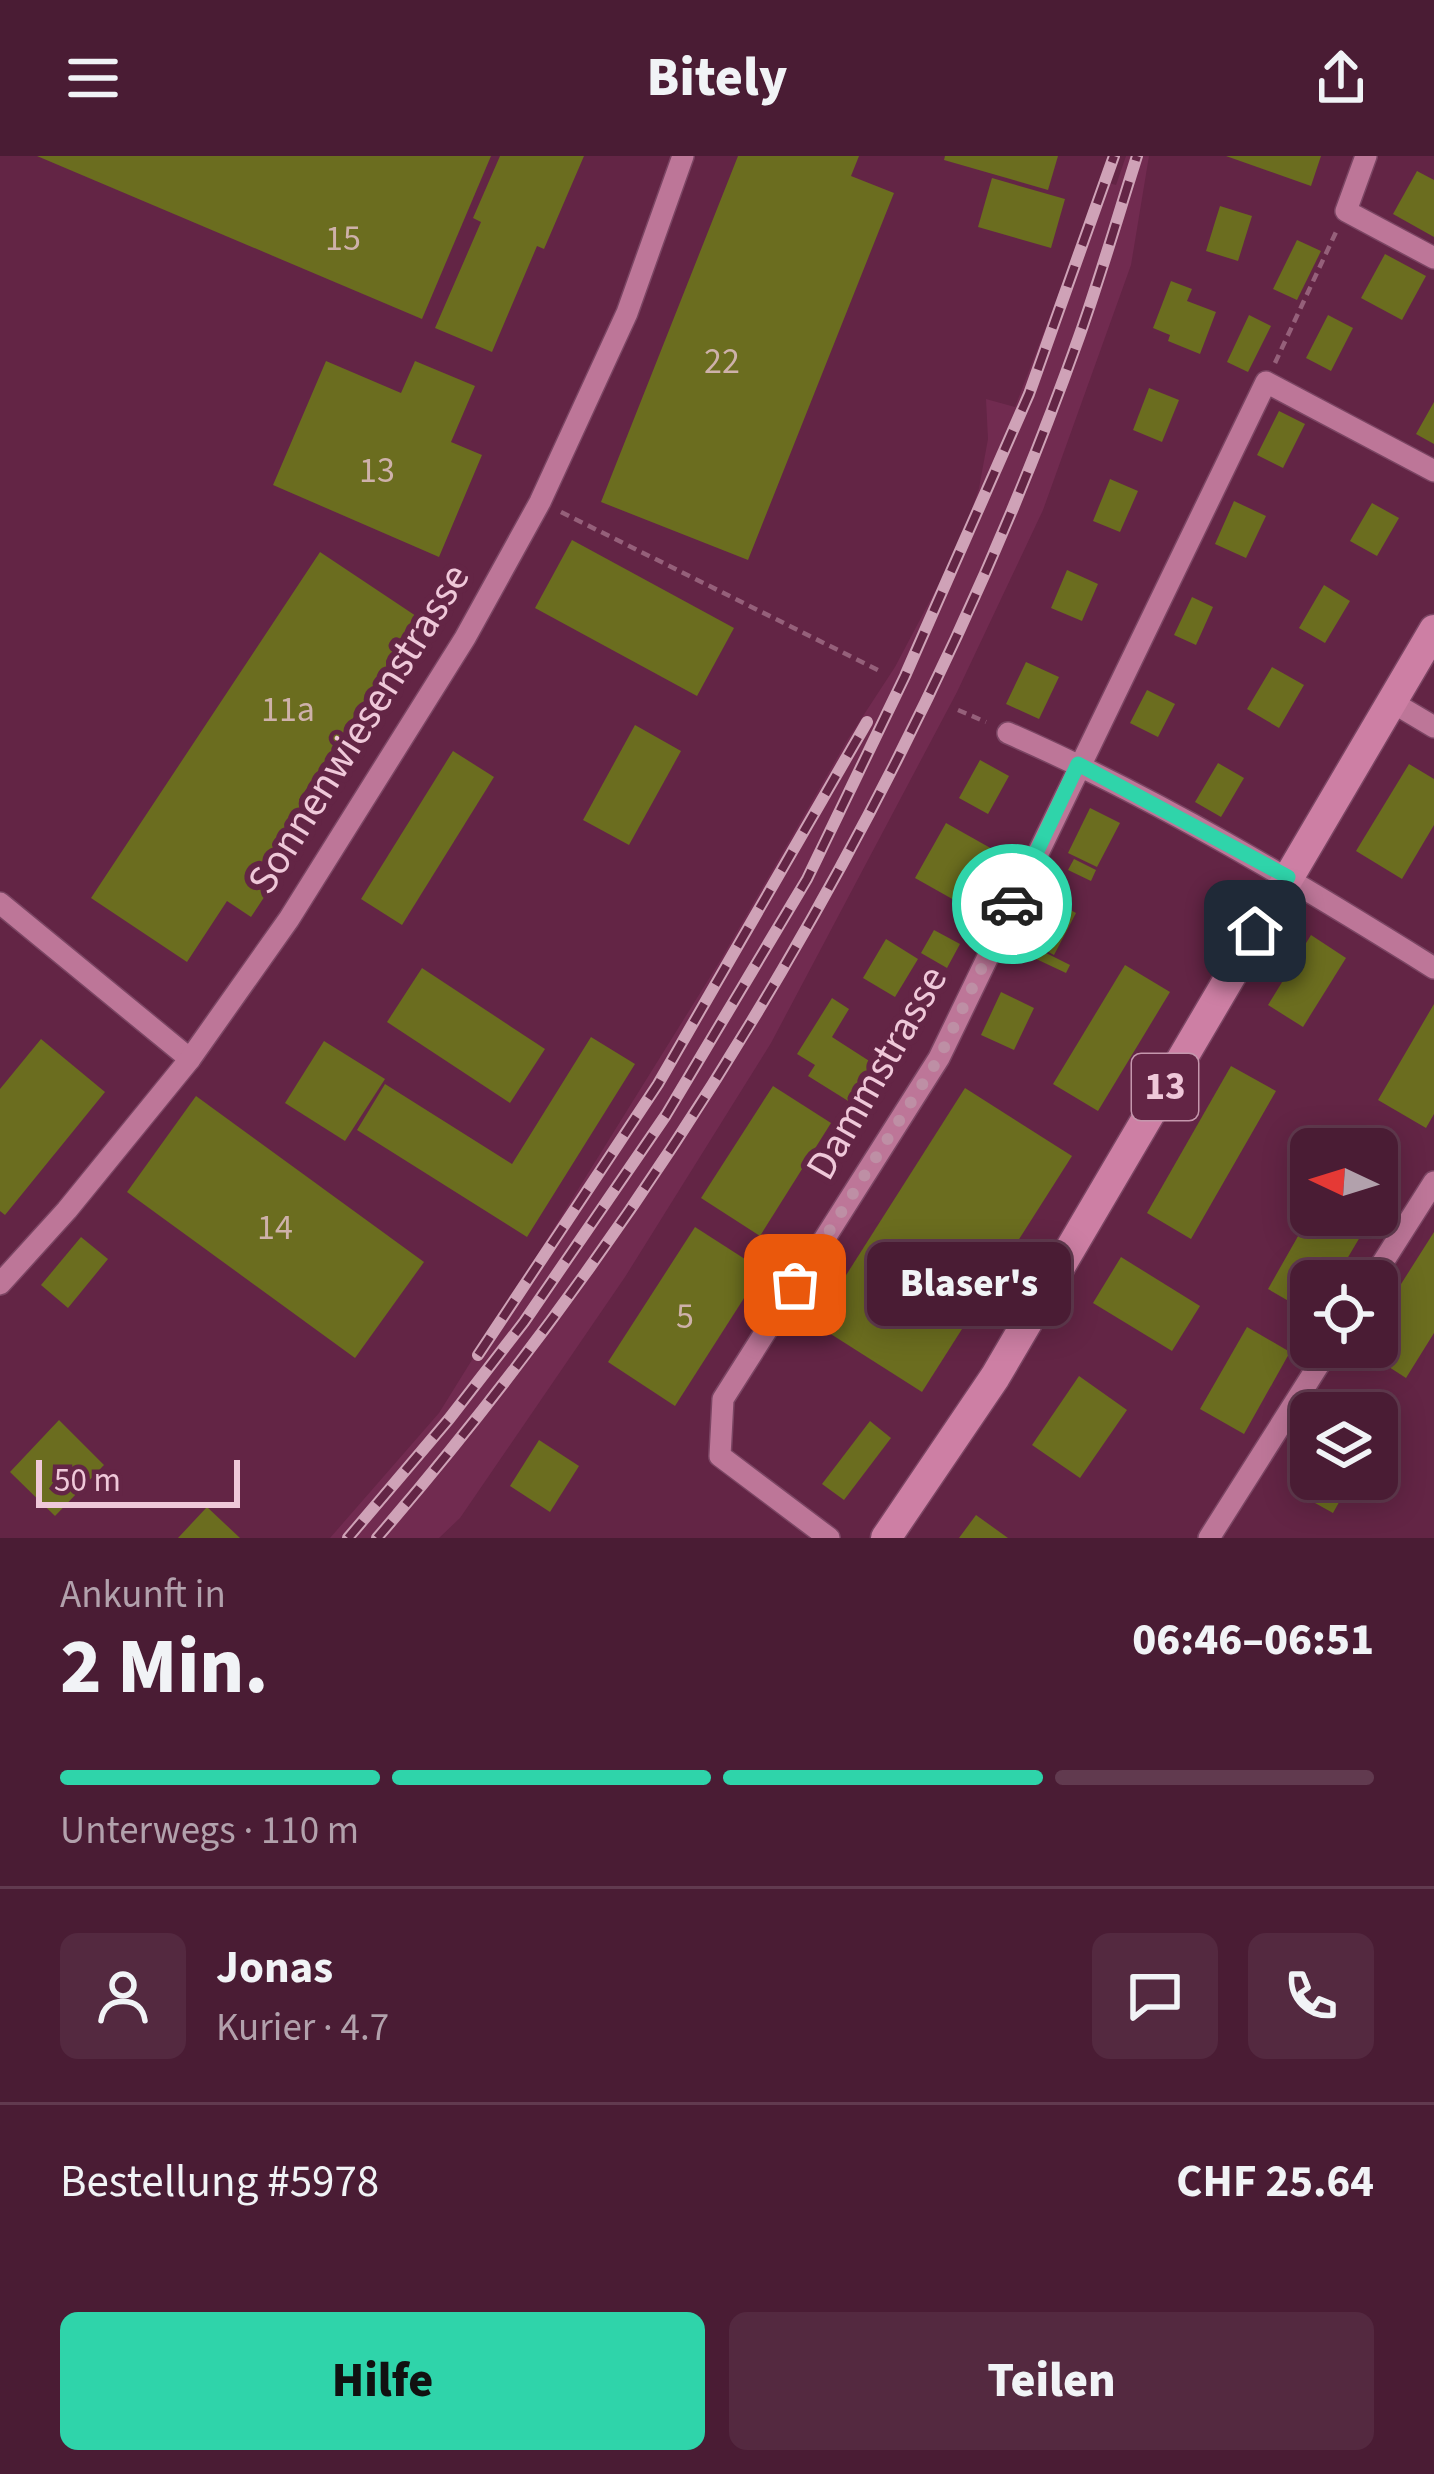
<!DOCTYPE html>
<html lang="de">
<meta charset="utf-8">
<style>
:root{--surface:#4a1c34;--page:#542940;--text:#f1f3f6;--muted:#b2a1ac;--line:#613a4f;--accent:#2fd4aa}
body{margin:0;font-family:"Source Sans 3",sans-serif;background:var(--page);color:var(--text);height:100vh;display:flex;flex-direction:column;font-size:45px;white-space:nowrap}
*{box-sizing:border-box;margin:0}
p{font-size:39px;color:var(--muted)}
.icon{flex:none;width:66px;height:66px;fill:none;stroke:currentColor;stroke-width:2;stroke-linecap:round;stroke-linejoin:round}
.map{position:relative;height:1382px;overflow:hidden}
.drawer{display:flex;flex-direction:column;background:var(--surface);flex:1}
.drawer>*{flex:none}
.needle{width:78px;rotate:274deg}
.controls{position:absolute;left:1290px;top:972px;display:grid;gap:24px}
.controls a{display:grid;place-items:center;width:108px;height:108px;border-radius:18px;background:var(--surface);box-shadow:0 6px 30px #0003,0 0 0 3px var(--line);font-size:60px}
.scale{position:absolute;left:36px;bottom:30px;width:204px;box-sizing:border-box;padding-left:12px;border:6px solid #efc8d9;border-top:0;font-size:33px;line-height:42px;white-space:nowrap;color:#efc8d9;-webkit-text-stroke:9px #632545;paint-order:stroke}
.pin{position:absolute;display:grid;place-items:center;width:102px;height:102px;color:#fff;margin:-51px;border-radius:24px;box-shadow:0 6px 18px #0006}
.courier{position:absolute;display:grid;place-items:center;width:120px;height:120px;margin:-60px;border:9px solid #2fd4aa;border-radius:50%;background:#fff;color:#222;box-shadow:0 3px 15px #0007}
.bubble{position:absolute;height:84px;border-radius:18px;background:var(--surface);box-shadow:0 6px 30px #0003,0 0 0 3px var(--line);font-size:39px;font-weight:800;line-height:84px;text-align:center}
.headline em{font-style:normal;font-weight:800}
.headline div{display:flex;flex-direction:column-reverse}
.headline{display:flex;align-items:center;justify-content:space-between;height:204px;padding:0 60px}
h1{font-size:78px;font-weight:800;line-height:90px}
.bar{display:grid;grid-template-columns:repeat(4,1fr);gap:18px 12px;align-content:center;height:144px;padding:0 60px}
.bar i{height:15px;border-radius:9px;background:var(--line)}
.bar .selected{background:var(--accent)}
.bar p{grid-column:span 4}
.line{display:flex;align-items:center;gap:30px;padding:0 60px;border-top:3px solid var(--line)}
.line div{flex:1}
.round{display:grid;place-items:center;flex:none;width:126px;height:126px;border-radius:18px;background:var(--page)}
.cta{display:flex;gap:24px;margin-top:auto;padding:24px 60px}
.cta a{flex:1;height:138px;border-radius:18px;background:var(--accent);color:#111;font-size:48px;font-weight:800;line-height:138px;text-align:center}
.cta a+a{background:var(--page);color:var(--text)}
header{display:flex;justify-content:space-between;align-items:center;height:156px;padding:0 60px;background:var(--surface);font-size:54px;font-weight:800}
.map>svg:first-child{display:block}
</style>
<header><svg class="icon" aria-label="menu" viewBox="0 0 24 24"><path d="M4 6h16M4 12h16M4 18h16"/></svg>Bitely<svg class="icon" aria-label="share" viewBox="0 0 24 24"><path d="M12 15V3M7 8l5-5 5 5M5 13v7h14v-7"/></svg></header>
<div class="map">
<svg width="1434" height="1382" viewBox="0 0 1434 1382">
<rect width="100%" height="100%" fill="#632545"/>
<path fill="#712b50" d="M1126,0h23l-18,109 -88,245 -86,182 -186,351 -146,234 -165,241 -21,20h-109l109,-125 281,-452 128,-222 47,-72 66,-125 18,-54 9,-49 -2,-40 29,8 87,-226 14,4z"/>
<g fill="#6b6d1f">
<path d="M37,0h454l-69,163z"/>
<path d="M500,0h84l-40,93 -7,-3 -45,106 -57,-24 46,-106 -8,-4z"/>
<path d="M738,0h121l-8,20 43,17 -146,367 -147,-58z"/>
<path d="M945,0h113l-10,34 -104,-30z"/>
<path d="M1226,0h95l-10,30z"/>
<path d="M1417,15l17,9v57l-41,-23z"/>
<path d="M992,22l73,21 -14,49 -73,-21z"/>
<path d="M1220,50l32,10 -14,45 -32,-10z"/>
<path d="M1297,84l24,11 -24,49 -24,-11z"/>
<path d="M1385,98l41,22 -24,44 -41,-22z"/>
<path d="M1171,125l21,8 -5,12 29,11 -16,42 -32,-13 2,-6 -17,-7z"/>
<path d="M1249,159l22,11 -23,46 -21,-10z"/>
<path d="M1328,159l25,13 -22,43 -25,-13z"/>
<path d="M326,205l75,32 14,-32 60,25 -24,56 31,13 -43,102 -166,-72z"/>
<path d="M1149,232l30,12 -17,42 -29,-12z"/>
<path d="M1434,246v42l-18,-10z"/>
<path d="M1279,255l26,13 -22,44 -26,-13z"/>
<path d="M1110,323l28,12 -18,41 -27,-11z"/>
<path d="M1234,345l32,15 -20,42 -31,-14z"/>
<path d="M1372,347l27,15 -22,38 -27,-15z"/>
<path d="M572,384l162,88 -37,68 -162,-88z"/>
<path d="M320,396l99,66 -120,182 20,14 -68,103 -24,-16 -40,61 -96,-64z"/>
<path d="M1067,414l31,14 -16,37 -31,-13z"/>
<path d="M1324,429l26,16 -25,42 -26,-15z"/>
<path d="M1192,441l21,10 -17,38 -22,-10z"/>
<path d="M1026,506l33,15 -20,42 -33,-15z"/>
<path d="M1272,511l32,18 -25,43 -32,-19z"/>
<path d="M1147,534l28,14 -17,33 -28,-14z"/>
<path d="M635,569l46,26 -52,94 -46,-25z"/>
<path d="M453,595l41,26 -92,148 -41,-26z"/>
<path d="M980,604l29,16 -21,38 -29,-16z"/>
<path d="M1218,607l26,15 -23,39 -26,-15z"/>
<path d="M1409,608l25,15v46l-32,54 -46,-28z"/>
<path d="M1090,652l30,15 -23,44 -29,-14z"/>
<path d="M946,667l48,27 -31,55 -48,-27z"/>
<path d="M1074,703l22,11 -5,11 -23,-11z"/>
<path d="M1049,742l27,15 -22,42 -28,-15z"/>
<path d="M934,774l26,14 -13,24 -26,-15z"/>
<path d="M1311,779l35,23 -43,69 -35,-22z"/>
<path d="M886,783l32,20 -23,38 -32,-19z"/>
<path d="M1038,793l32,16 -4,8 -32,-15z"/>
<path d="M1125,809l45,27 -72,119 -45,-27z"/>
<path d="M422,812l123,81 -35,54 -123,-81z"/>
<path d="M1001,836l33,16 -20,42 -33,-15z"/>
<path d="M832,842l17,11 -17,28 45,29 -24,38 -45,-28 7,-11 -18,-11z"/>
<path d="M1434,848v110l-8,14 -48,-28z"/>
<path d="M591,881l44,27 -108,173 -170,-107 28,-46 127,80z"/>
<path d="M41,883l64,53 -100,123 -5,-4v-122z"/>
<path d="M324,885l61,38 -40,62 -60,-38z"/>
<path d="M1231,910l45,25 -85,148 -44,-26z"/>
<path d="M773,930l58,37 -71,113 -59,-38z"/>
<path d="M965,932l107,68 -150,236 -107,-68z"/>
<path d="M196,940l228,166 -69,96 -228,-166z"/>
<path d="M1377,1008l19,11 -19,33z"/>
<path d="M1310,1059h63l-39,66h-23v33l-43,-25z"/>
<path d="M695,1071l67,43 -87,136 -67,-44z"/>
<path d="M1434,1076v101l-28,45 -48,-31h19v-25z"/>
<path d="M81,1081l27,22 -40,49 -27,-23z"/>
<path d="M1121,1101l79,49 -28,45 -79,-48z"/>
<path d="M1247,1171l43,25 -46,82 -44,-25z"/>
<path d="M1079,1220l48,34 -47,68 -48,-33z"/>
<path d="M59,1264l45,45 -49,51 -45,-44z"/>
<path d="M870,1265l21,17 -47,62 -22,-16z"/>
<path d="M539,1284l40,26 -29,46 -40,-26z"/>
<path d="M1311,1290v33h41l-19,34 -45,-25z"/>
<path d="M207,1351l33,31h-62z"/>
<path d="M976,1359l32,23h-49z"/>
</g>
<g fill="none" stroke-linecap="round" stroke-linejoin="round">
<defs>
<g id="minor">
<path d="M1366,0l-20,55 88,47"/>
<path d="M1392,546l42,25"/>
<path d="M1008,577c149,65 288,149 426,235"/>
<path d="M0,747l190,156"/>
<path d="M1371,1125l63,-99"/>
<path d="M0,1128l67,-74 123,-151 99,-140 176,-281 75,-136 87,-189 56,-157"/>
<path d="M829,1382l-109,-82 3,-57 216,-341 327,-676 168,89"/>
<path d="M1209,1382l121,-191"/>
</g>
<path id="major" d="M886,1382l109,-161 439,-747"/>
</defs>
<use href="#minor" stroke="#7b4563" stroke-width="24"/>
<use href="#major" stroke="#7b4563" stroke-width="33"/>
<g stroke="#95607a" stroke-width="4.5" stroke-dasharray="9 6" stroke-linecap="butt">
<path d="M1275,207l61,-131"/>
<path d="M561,356l319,159"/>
<path d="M958,554l28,12"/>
</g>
<use href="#minor" stroke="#bd7698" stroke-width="21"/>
<use href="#major" stroke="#cd7fa4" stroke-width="30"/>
<defs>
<g id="rail">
<path d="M478,1199l180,-271 209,-362"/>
<path d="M348,1382l101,-119 75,-97 142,-207 141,-236 98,-203 124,-282 85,-238"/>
<path d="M377,1382c299,-346 548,-769 702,-1201 21,-59 39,-121 58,-181"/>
</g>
</defs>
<use href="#rail" stroke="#cfa2b7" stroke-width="12"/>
<use href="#rail" stroke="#632545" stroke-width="8" stroke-dasharray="22" stroke-linecap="butt"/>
</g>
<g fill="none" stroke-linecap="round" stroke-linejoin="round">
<path stroke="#be8fa5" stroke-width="12" stroke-dasharray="0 21.6" d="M795,1129l144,-227 73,-154"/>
<path stroke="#2fd4aa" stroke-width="15" d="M1012,748l66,-140 210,113 -33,54"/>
</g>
<g text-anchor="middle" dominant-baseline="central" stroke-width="12" stroke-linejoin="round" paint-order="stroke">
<g font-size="36" fill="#ceb1aa">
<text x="343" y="82">15</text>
<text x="722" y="205">22</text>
<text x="377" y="314">13</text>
<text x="288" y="553">11a</text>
<text x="275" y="1071">14</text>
<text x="685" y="1160">5</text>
</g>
<rect fill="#632545" stroke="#c597ad" stroke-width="3" x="1132" y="898" width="66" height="66" rx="9"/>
<g font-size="39" font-weight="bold" fill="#efc8d9">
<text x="1165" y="931">13</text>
</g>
<g font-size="42" fill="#efc8d9" stroke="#632545">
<text transform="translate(359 573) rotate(-58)">Sonnenwiesenstrasse</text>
<text transform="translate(877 917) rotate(-60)">Dammstrasse</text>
</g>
</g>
</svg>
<div class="controls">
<a><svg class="needle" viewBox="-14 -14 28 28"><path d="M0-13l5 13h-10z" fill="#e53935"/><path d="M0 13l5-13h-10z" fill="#b2a1ac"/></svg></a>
<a><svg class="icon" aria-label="locate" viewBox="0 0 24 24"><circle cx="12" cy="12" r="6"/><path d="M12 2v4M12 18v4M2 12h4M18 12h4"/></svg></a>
<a><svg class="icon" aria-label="layers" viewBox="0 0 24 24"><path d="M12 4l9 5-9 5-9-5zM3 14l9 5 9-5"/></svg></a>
</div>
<div class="scale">50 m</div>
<div class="pin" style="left:795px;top:1129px;background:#ea580c"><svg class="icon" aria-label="bag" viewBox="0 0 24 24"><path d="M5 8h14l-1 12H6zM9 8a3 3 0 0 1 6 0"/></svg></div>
<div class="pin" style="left:1255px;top:775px;background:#1f2937"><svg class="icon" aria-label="home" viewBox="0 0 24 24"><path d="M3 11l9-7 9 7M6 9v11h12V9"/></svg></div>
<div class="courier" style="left:1012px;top:748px"><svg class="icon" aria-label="car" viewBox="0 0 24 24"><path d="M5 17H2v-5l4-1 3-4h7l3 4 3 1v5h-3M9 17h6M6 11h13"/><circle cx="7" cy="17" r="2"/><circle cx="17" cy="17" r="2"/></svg></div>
<div class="bubble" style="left:867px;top:1086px;width:204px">Blaser's</div>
</div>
<section class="drawer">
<div class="headline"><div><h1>2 Min.</h1><p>Ankunft in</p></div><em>06:46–06:51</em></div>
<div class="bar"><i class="selected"></i><i class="selected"></i><i class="selected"></i><i></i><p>Unterwegs · 110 m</p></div>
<div class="line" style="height:216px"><a class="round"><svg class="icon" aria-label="person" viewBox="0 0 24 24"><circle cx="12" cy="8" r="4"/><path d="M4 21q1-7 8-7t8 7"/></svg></a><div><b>Jonas</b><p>Kurier · 4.7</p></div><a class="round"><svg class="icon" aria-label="chat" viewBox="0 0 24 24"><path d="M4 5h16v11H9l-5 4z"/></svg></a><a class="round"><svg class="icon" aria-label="phone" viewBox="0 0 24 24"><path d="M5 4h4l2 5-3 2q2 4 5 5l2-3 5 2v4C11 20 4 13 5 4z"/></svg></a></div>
<div class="line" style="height:156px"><div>Bestellung #5978</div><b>CHF 25.64</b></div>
<div class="cta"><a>Hilfe</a><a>Teilen</a></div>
</section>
